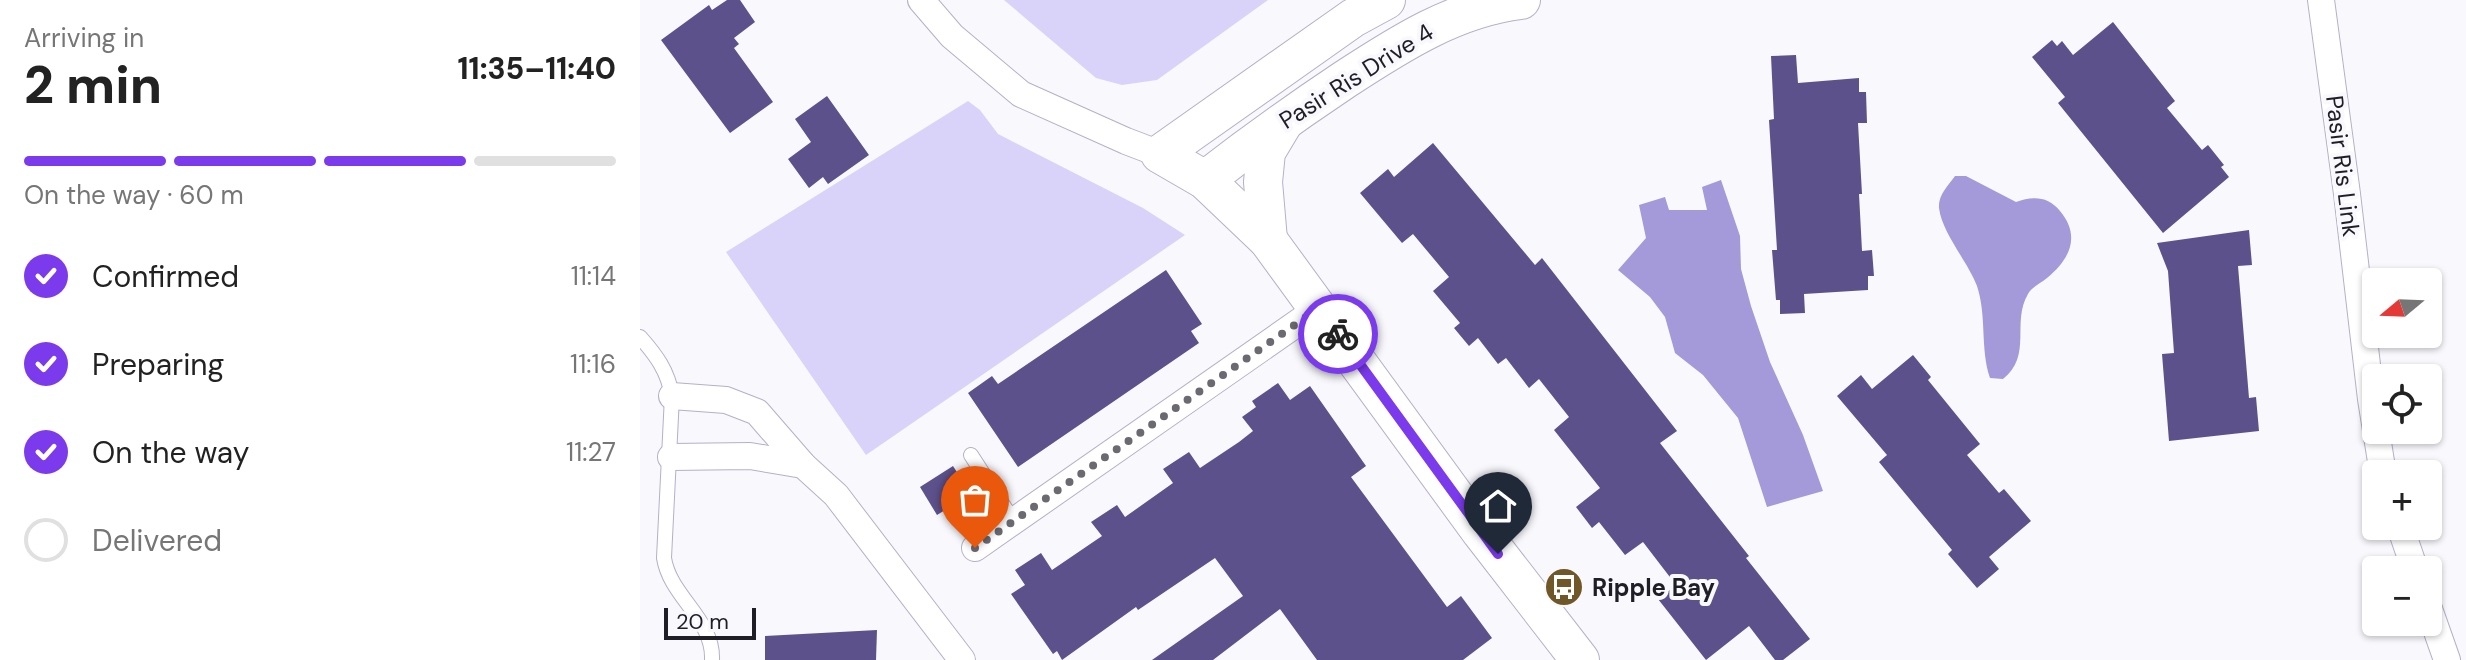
<!DOCTYPE html>
<meta charset="utf-8">
<style>
:root{--surface:#fff;--page:#f6f6f6;--text:#222;--muted:#767676;--line:#e0e0e0;--accent:#7c3aed}
body{margin:0;font-family:"DM Sans",sans-serif;background:var(--page);color:var(--text);height:100vh;display:flex;flex-direction:column;font-size:30px;white-space:nowrap}
*{box-sizing:border-box;margin:0}
p{font-size:26px;color:var(--muted)}
.icon{flex:none;width:44px;height:44px;fill:none;stroke:currentColor;stroke-width:2;stroke-linecap:round;stroke-linejoin:round}
.map{position:relative;flex:1;overflow:hidden}
.side{display:flex;flex-direction:column;background:var(--surface);width:640px}
.side>*{flex:none}
.needle{width:52px;rotate:251deg}
.tools{position:absolute;left:1722px;top:268px;display:grid;gap:16px}
.tools a{display:grid;place-items:center;width:80px;height:80px;border-radius:8px;background:var(--surface);box-shadow:0 2px 6px #0004;font-size:40px}
.scale{position:absolute;left:24px;bottom:20px;width:92px;box-sizing:border-box;padding-left:8px;border:4px solid #1f1e26;border-top:0;font-size:22px;line-height:28px;white-space:nowrap;color:#1f1e26;-webkit-text-stroke:6px #f9f8fd;paint-order:stroke}
.pin{position:absolute;display:grid;place-items:center;width:68px;height:68px;color:#fff;margin:-82px -34px;border-radius:50% 50% 50% 0;rotate:-45deg;box-shadow:0 0 8px #0007}
.pin .icon{rotate:45deg}
.courier{position:absolute;display:grid;place-items:center;width:80px;height:80px;margin:-40px;border:6px solid #7c3aed;border-radius:50%;background:#fff;color:#222;box-shadow:0 2px 10px #0007}
.summary em{font-style:normal;font-weight:800}
.summary div{display:flex;flex-direction:column-reverse}
.summary{display:flex;align-items:center;justify-content:space-between;height:136px;padding:0 24px}
h1{font-size:52px;font-weight:800;line-height:60px}
.bar{display:grid;grid-template-columns:repeat(4,1fr);gap:12px 8px;align-content:center;height:96px;padding:0 24px}
.bar i{height:10px;border-radius:6px;background:var(--line)}
.bar .current{background:var(--accent)}
.bar p{grid-column:span 4}
ol{padding:0 24px;list-style:none}
li{display:flex;align-items:center;gap:24px;height:88px}
li p{margin-inline-start:auto}
li .icon{padding:8px;border-radius:50%;background:var(--accent);color:#fff;stroke-width:4}
li:last-child{color:var(--muted)}
li i{width:44px;height:44px;border:4px solid var(--line);border-radius:50%}
main{display:flex;flex:1;min-height:0}
.map>svg:first-child{display:block}
</style>
<main>
<section class="side">
<div class="summary"><div><h1>2 min</h1><p>Arriving in</p></div><em>11:35–11:40</em></div>
<div class="bar"><i class="current"></i><i class="current"></i><i class="current"></i><i></i><p>On the way · 60 m</p></div>
<ol>
<li><svg class="icon" aria-label="check" viewBox="0 0 24 24"><path d="M5 12l5 5 9-10"/></svg>Confirmed<p>11:14</p></li>
<li><svg class="icon" aria-label="check" viewBox="0 0 24 24"><path d="M5 12l5 5 9-10"/></svg>Preparing<p>11:16</p></li>
<li><svg class="icon" aria-label="check" viewBox="0 0 24 24"><path d="M5 12l5 5 9-10"/></svg>On the way<p>11:27</p></li>
<li><i></i>Delivered</li>
</ol>
</section>
<div class="map">
<svg width="1826" height="660" viewBox="0 0 1826 660">
<rect width="100%" height="100%" fill="#f9f8fd"/>
<g fill="#d9d3fa">
<path d="M364,0h264l-111,80 -35,5 -26,-7z"/>
<path d="M328,101l12,9 18,24 145,74 42,27 -319,220 -140,-203z"/>
</g>
<g fill="#a499d9">
<path d="M1315,176h11l50,26c17,-6 32,-6 44,9 21,25 10,48 -13,67 -6,5 -15,9 -19,16 -17,29 5,61 -25,85l-13,-1c-10,-29 -3,-62 -13,-92 -9,-24 -35,-53 -38,-78 -1,-13 9,-22 16,-32z"/>
<path d="M1081,180l19,56 1,33 10,37 19,56 33,73 20,56 -56,16 -29,-89 -35,-43 -28,-22 -10,-36 -15,-20 -32,-27 28,-32 -7,-33 26,-8 4,13h38l-5,-23z"/>
</g>
<g fill="#5d518b">
<path d="M87,0h13l15,22 -21,16 5,6 -5,4 39,54 -43,31 -69,-93 48,-35 3,5z"/>
<path d="M1473,22l62,79 -8,7 35,42 6,-5 16,20 -3,2 8,10 -66,56 -105,-130 7,-6 -33,-40 20,-17 5,6 5,-5 11,14z"/>
<path d="M1156,55l2,28 61,-5v14h7l1,31h-9l4,71h-3l3,57 10,-1 2,26h-6v14l-64,4 1,19 -25,1v-14h-4l-4,-50h5l-8,-130 5,-1 -3,-63z"/>
<path d="M187,96l42,59 -41,29 -5,-7 -14,11 -21,-29 23,-17 -16,-23z"/>
<path d="M793,143l102,122 7,-7 135,173 -17,12 89,113 -3,2 64,81 -27,21h-8l-26,-34 -43,34 -48,-61 18,-14 -33,-43 -18,13 -26,-33 -7,6 -16,-21 24,-19 -46,-58 15,-13 -30,-38 -10,9 -23,-30 -8,6 -20,-26 -9,8 -15,-18 6,-5 -27,-32 16,-14 -36,-43 -11,9 -42,-50 28,-24 6,8z"/>
<path d="M1609,230l3,35 -14,1 11,132 7,-1 3,34 -90,10 -7,-87 12,-1 -6,-82 -11,-28z"/>
<path d="M526,270l36,54 -11,7 8,12 -181,124 -50,-74 24,-17 6,8z"/>
<path d="M1273,355l18,22 -3,3 52,64 -13,11 32,38 5,-4 27,32 -42,36 10,12 -22,19 -29,-34 4,-4 -73,-88 8,-7 -50,-59 24,-21 11,14z"/>
<path d="M638,383l12,17 20,-14 56,80 -15,11 96,130 14,-11 31,42 -29,22h-146l-37,-51 -67,51h-61l91,-64 -28,-38 -77,52 -2,-3 -74,53 -5,-9 -4,3 -42,-60 14,-9 -10,-15 26,-17 11,17 50,-34 -11,-14 26,-17 8,12 48,-34 -10,-14 26,-17 11,16 39,-26 14,-11 -11,-14 14,-10 -4,-6z"/>
<path d="M313,466l18,28 -34,21 -17,-28z"/>
<path d="M237,630l-1,30h-111v-24z"/>
</g>
<g fill="none" stroke-linecap="round" stroke-linejoin="round">
<defs>
<g id="lane">
<path d="M0,337c16,18 28,34 32,59l-8,162c6,39 50,61 48,102"/>
<path d="M331,455l43,67"/>
</g>
<g id="street">
<path d="M281,0l31,36 69,58 105,47 34,13"/>
<path d="M1681,0l26,194 24,205 12,75"/>
<path d="M32,396l54,4 31,12 46,53 33,30 126,165"/>
<path d="M31,457l79,-1 53,9"/>
<path d="M1760,526l15,44"/>
<path d="M335,548l344,-240"/>
<path d="M1788,606l19,54"/>
</g>
<g id="secondary">
<path d="M746,0l-33,18 -193,136 45,26 63,60 213,292 99,128"/>
<path d="M565,180c45,-35 91,-68 139,-100 55,-36 111,-72 177,-80"/>
<path d="M628,240l-5,-58 3,-30 18,-30"/>
</g>
</defs>
<use href="#lane" stroke="#b4b1c8" stroke-width="16"/>
<use href="#street" stroke="#b4b1c8" stroke-width="28"/>
<use href="#secondary" stroke="#b4b1c8" stroke-width="40"/>
<use href="#lane" stroke="#fff" stroke-width="14"/>
<use href="#street" stroke="#fff" stroke-width="26"/>
<use href="#secondary" stroke="#fff" stroke-width="38"/>
</g>
<g fill="none" stroke-linecap="round" stroke-linejoin="round">
<path stroke="#6b6a71" stroke-width="8" stroke-dasharray="0 14.4" d="M335,548l344,-240 19,26"/>
<path stroke="#7c3aed" stroke-width="10" d="M698,334l160,220"/>
</g>
<defs>
<symbol id="bus-disc" viewBox="-11 -11 22 22"><circle r="9.5" fill="#705728" stroke="#f9f8fd"/><path d="M-5-6H5V4H4V6H2V4H-2V6H-4V4H-5ZM-3.5-4V0h7V-4ZM-3.5 1.2v1.5H-2V1.2ZM2 1.2v1.5H3.5V1.2Z" fill="#fff"/></symbol>
</defs>
<g fill-rule="evenodd">
<use href="#bus-disc" x="902" y="565" width="44" height="44"/>
</g>
<g text-anchor="middle" dominant-baseline="central" stroke-width="8" stroke-linejoin="round" paint-order="stroke">
<g font-size="24" fill="#1f1e26" stroke="#f9f8fd">
<text transform="translate(716 76) rotate(-32)">Pasir Ris Drive 4</text>
<text transform="translate(1703 166) rotate(83)">Pasir Ris Link</text>
</g>
<g font-size="24" font-weight="bold" fill="#1f1e26" stroke="#f9f8fd" text-anchor="start">
<text x="952" y="587">Ripple Bay</text>
</g>
</g>
</svg>
<div class="tools">
<a><svg class="needle" viewBox="-14 -14 28 28"><path d="M0-13l5 13h-10z" fill="#e53935"/><path d="M0 13l5-13h-10z" fill="#767676"/></svg></a>
<a><svg class="icon" aria-label="locate" viewBox="0 0 24 24"><circle cx="12" cy="12" r="6"/><path d="M12 2v4M12 18v4M2 12h4M18 12h4"/></svg></a>
<a>+</a>
<a>−</a>
</div>
<div class="scale">20 m</div>
<div class="pin" style="left:335px;top:548px;background:#ea580c"><svg class="icon" aria-label="bag" viewBox="0 0 24 24"><path d="M5 8h14l-1 12H6zM9 8a3 3 0 0 1 6 0"/></svg></div>
<div class="pin" style="left:858px;top:554px;background:#1f2937"><svg class="icon" aria-label="home" viewBox="0 0 24 24"><path d="M3 11l9-7 9 7M6 9v11h12V9"/></svg></div>
<div class="courier" style="left:698px;top:334px"><svg class="icon" aria-label="bike" viewBox="0 0 24 24"><circle cx="6" cy="16" r="4"/><circle cx="18" cy="16" r="4"/><path d="M6 16l4-8h5l3 8M10 8l3 8H6M13 5h3"/></svg></div>
</div>
</main>
